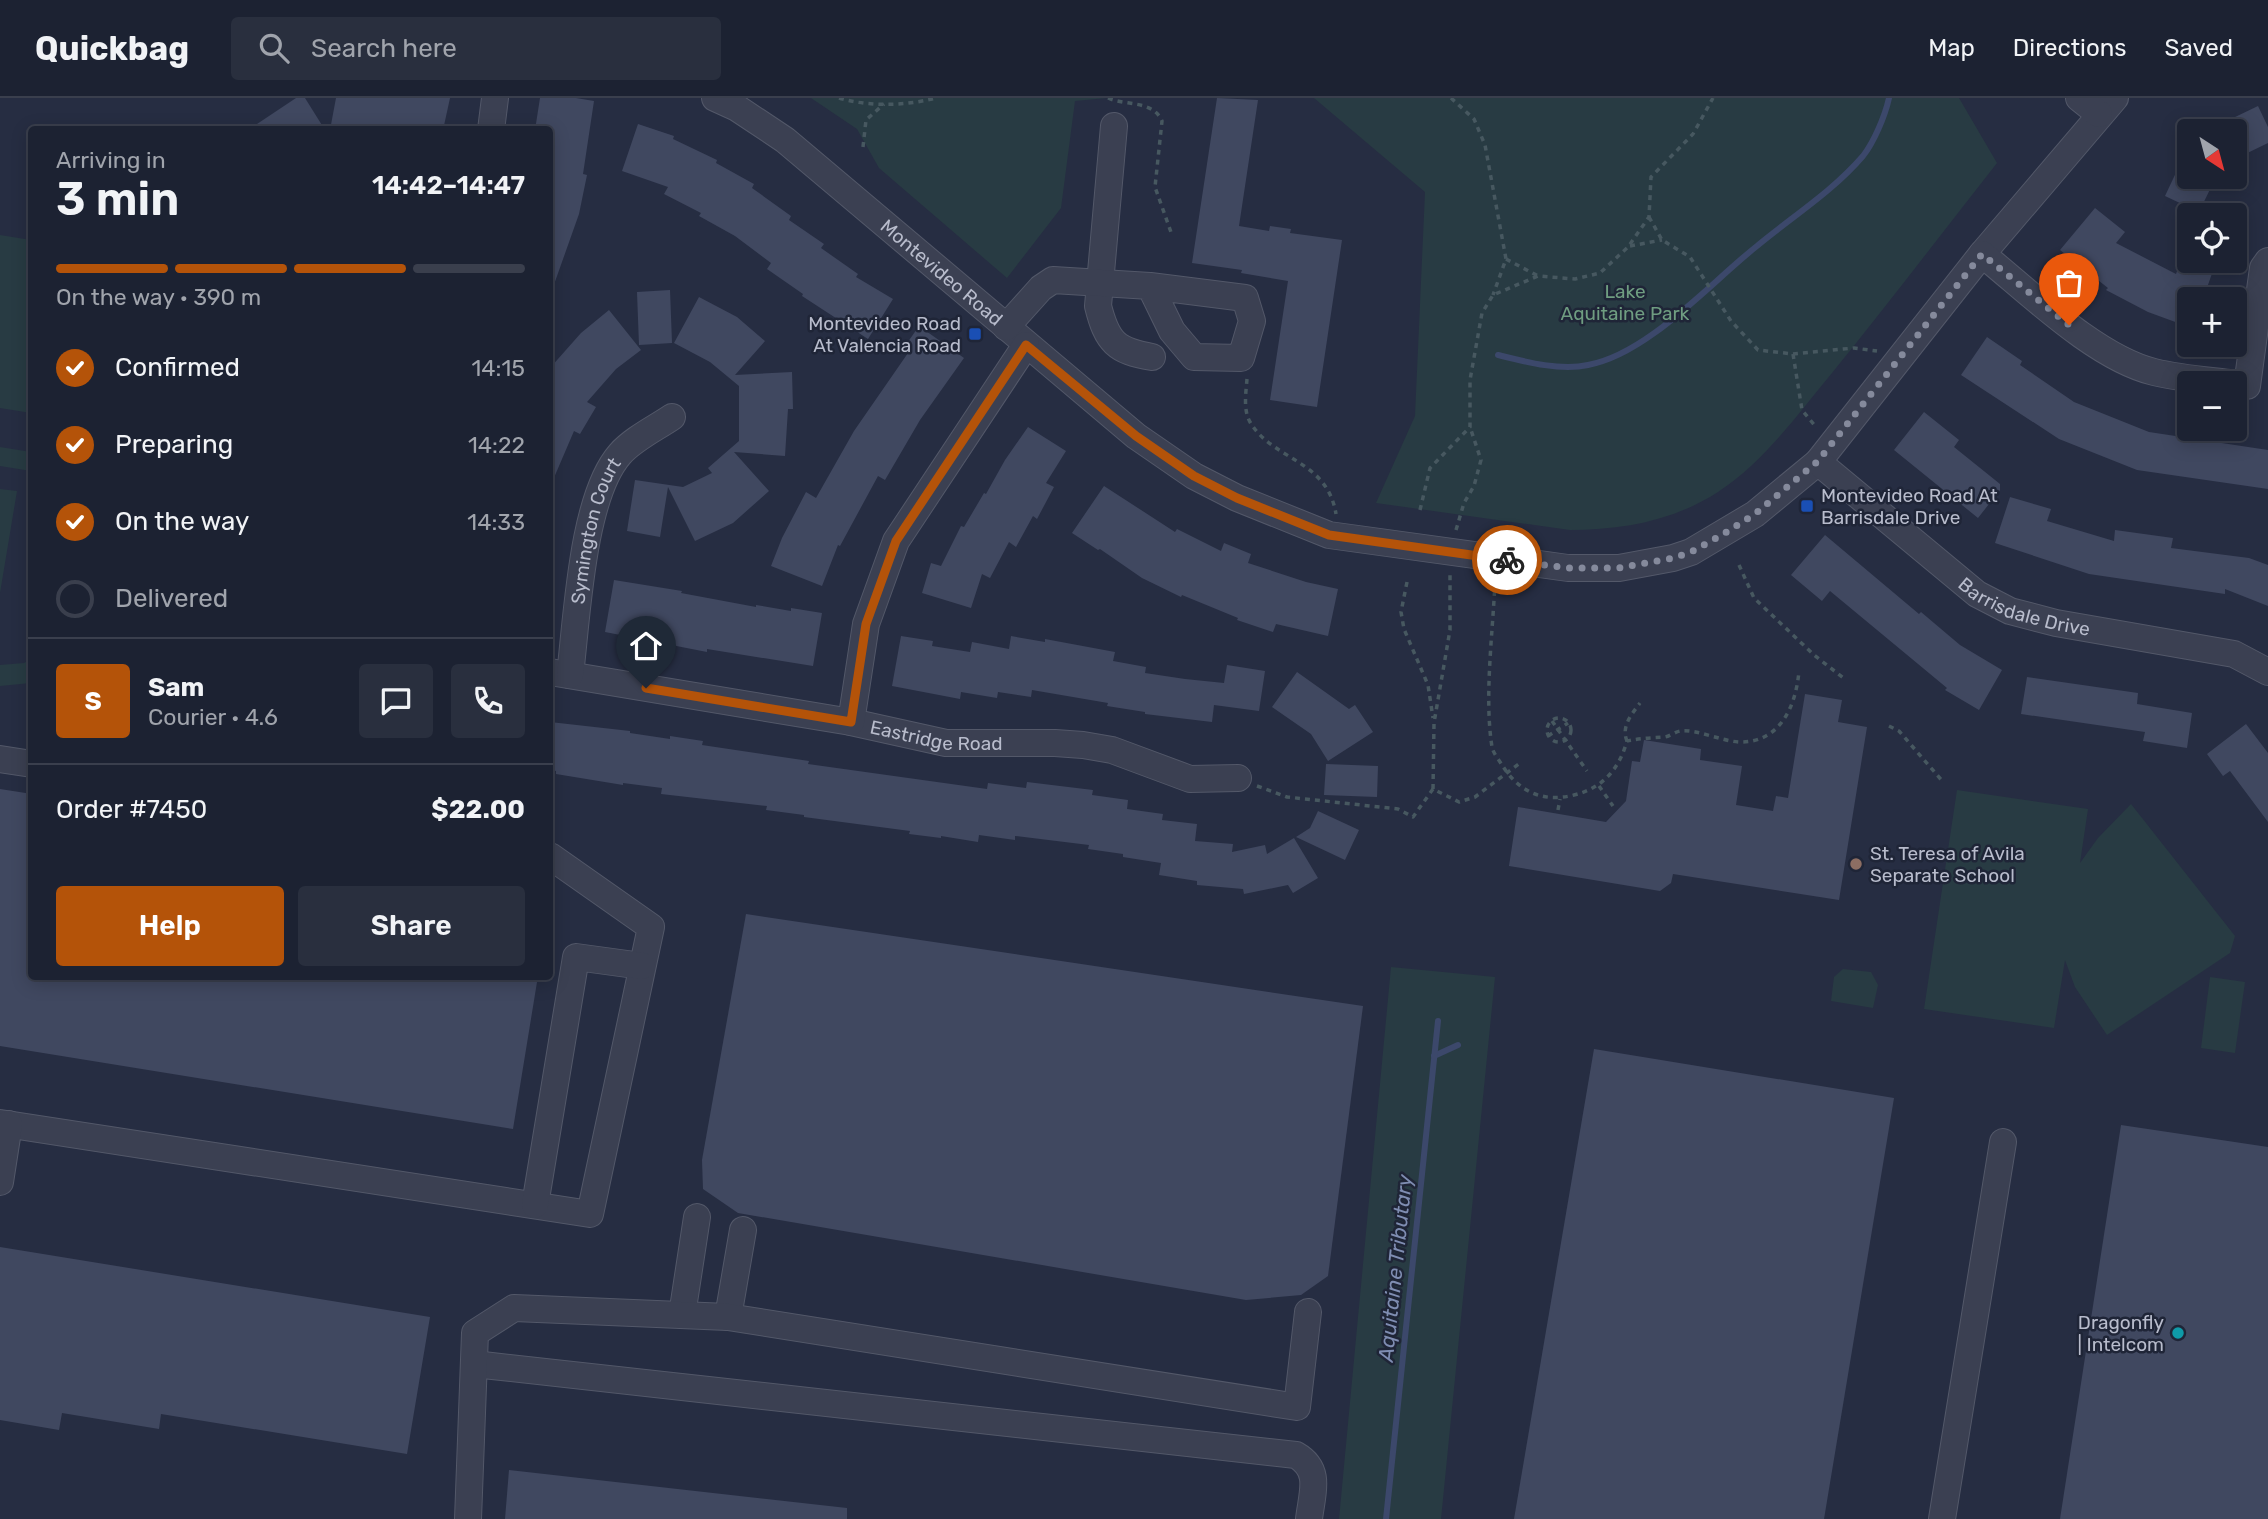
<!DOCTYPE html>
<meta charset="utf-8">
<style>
:root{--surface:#1c2232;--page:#292f3e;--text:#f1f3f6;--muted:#a0a4ac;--line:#3a3f4d;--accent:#b45309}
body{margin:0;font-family:Rubik,sans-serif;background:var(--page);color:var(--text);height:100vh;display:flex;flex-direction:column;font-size:26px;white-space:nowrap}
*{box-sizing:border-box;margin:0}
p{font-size:23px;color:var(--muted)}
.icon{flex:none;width:38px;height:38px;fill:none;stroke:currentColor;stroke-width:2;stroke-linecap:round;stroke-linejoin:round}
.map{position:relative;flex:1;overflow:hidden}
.side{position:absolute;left:28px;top:28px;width:525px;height:854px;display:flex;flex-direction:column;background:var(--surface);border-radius:7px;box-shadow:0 4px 18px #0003,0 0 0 2px var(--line)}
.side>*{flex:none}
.needle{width:46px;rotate:144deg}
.buttons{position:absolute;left:2177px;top:21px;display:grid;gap:14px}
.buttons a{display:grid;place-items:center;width:70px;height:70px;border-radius:7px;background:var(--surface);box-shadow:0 4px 18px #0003,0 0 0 2px var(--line);font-size:35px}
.pin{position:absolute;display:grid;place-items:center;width:60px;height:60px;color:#fff;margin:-72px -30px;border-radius:50% 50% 50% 0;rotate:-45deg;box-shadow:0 0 7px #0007}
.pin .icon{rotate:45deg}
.courier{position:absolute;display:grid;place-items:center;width:70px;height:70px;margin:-35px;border:5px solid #b45309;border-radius:50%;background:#fff;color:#222;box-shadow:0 2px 9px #0007}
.headline em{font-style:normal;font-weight:600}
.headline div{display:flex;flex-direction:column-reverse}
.headline{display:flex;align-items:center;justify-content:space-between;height:119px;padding:0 28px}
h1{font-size:46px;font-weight:600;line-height:52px}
.bar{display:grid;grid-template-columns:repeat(4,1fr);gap:10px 7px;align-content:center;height:84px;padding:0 28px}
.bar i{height:9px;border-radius:5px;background:var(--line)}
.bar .active{background:var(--accent)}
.bar p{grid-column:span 4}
.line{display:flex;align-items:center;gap:18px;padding:0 28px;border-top:2px solid var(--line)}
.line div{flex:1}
.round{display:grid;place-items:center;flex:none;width:74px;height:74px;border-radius:7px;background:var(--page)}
ol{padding:0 28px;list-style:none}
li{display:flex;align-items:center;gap:21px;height:77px}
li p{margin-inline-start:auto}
li .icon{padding:7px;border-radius:50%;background:var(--accent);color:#fff;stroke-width:4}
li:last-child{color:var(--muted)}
li i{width:38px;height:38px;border:4px solid var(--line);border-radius:50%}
.button{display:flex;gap:14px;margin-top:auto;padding:14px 28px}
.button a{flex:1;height:80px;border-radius:7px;background:var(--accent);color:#fff;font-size:28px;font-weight:600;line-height:80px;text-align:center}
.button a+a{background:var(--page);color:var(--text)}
header{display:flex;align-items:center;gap:42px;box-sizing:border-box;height:98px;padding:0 35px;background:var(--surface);border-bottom:2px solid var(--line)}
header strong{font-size:33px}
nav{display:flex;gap:38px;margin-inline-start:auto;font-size:24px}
.search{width:490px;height:63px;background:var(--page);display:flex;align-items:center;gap:18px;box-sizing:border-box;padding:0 24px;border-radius:7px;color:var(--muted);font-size:26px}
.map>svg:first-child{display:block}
</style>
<header>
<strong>Quickbag</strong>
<div class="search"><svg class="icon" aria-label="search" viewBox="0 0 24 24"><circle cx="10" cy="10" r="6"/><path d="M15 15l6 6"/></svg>Search here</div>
<nav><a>Map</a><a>Directions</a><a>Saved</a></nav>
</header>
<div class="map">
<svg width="2268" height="1421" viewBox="0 0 2268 1421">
<rect width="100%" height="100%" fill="#262d42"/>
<g fill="#283b43">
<path d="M811,0h296l-32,3 -14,107 -54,70 -128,-110 -22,-39z"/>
<path d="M1314,0h645l38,65c-55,70 -109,141 -165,210 -35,42 -68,89 -114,119 -45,29 -96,38 -148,38l-194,-27 39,-87 10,-224z"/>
<path d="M0,137l31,5v173l-31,-5z"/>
<path d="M0,349l31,5v19l-31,-5z"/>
<path d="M0,391l17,2 -17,102z"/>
<path d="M31,561v24l-31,3v-21l24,-2z"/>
<path d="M1957,692l131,19 -8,54 18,-25 33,-34 104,132 -5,17 -123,82 -32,-48 -10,-27 -11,68 -130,-19z"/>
<path d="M1391,869l104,10 -54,542h-102z"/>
<path d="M1843,871l28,3 7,13 -5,23 -42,-7 3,-24z"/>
<path d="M2210,879l35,5 -10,71 -34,-5z"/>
</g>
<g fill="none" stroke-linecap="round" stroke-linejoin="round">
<g stroke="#3c486b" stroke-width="6">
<path d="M1498,257c28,7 62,16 90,10 60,-11 122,-82 169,-119 36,-30 75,-54 106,-90 11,-14 22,-40 26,-58"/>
<path d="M1434,958l24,-11"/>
<path d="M1386,1421l52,-498"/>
</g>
</g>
<g fill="#404860">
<path d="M296,0h9l20,32h-77z"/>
<path d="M336,0h114l-7,32h-113z"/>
<path d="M540,0h36l18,3 -11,73 4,1 -8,39 -28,79 -1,-163h-15z"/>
<path d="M1217,0l41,2 -19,126 30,5 1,-5 21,3 -1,4 52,7 -25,167 -47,-7 18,-119 -47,-8 1,-3 -50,-7z"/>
<path d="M2258,8l10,21v16l-33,16v-28h-29z"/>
<path d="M638,26l36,12 -1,3 44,21 -1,3 38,21 -2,4 39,28 -2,4 35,24 -3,4 37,26 -2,3 37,22 -25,40 -66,-43 1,-2 -36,-25 4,-6 -36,-27 -36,-20 2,-3 -37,-19 4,-7 -46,-16z"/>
<path d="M2189,47v32h27l-17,35 -34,-16z"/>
<path d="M2095,110l30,24 -9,11 60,31 7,-20 6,2v5h13l13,4 -12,34h-14v28l-41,-15 -42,-22 2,-2 -48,-38z"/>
<path d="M670,192l2,53 -33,2 -2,-53z"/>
<path d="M699,199l38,20 28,24 -30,34 57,-3 1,37h-5l-3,47 -51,-4 35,39 -36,32 -38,18 -27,-54 -8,50 -33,-6 8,-51 48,7 29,-14 -4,-5 31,-27v-55l-29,-24 -36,-19z"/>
<path d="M609,212l32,40 -25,19 -29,33 9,5 -16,27 -6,-3 -24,56v-119l31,-35z"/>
<path d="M919,228l45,32 -44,62 -35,60 -7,-4 -38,70 -2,-1 -16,41 -51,-20 11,-28 24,-46 10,6 38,-67 54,-78 -5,-4z"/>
<path d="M1987,239l35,24 -2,4 54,37 75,30 119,18v39l-131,-19 -78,-31 -98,-64z"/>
<path d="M1924,314l35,28 -5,7 46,37v6l-22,28 -84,-68z"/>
<path d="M1028,329l38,24 -20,32 8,4 -17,32 -4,-3 -17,31 -7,-5 -19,36 -8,-4 -11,34 -49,-15 9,-30 10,3 20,-40 3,1 20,-34 2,1 19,-34z"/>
<path d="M1104,388l71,46 2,-3 44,22 3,-8 27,11 -3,9 58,19 32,7 -10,47 -52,-12 -3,8 -36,-12 1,-2 -56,-23 -1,2 -39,-19 -42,-29 -2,1 -26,-17z"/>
<path d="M2010,399l41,12 -4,12 67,20 1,-11 58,8 -2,10 78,10 19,7v41l-43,-17v5l-136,-20 -94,-31z"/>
<path d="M1825,437l94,79 2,-2 39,33 42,25 -23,40 -34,-20 2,-2 -117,-97 -8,10 -31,-26z"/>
<path d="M614,482l68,11 -1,2 75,14v-2l35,6v-3l31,5 -9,53 -106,-17v3l-102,-20z"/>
<path d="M901,538l32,5 -1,5 38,6 2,-10 37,7 2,-13 34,6v-3l70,13 -2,9 33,6 -1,6 40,6 39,4 3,-18 38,6 -6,40 -45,-6 -2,17 -67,-8v-2l-38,-6 1,-3 -76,-13 -1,7 -33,-5 -1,6 -36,-6 -1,7 -68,-13z"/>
<path d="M1297,574l52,37 6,-4 18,27 -45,29 -17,-27 -39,-27z"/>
<path d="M2027,579l111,16 -1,11 55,9 -5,35 -44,-7 2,-9 -124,-18z"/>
<path d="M1805,596l37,6 -4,22 29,5 -28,173 -166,-26 -2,9 -11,8 -151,-25 9,-59 88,15 20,-21 6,-40 8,1 4,-22 57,9 -1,11 42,6 -6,39 37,6 3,-15 12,2z"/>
<path d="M550,624l80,9v2l40,6v-3l33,5 -1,4 107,16 -1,3 179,25 1,-6 38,5 1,-6 66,8 -1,5 36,5 -1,9 36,5 -1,6 35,4 -2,17 38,3 -1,8 33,-7 2,9 27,-16 24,40 -25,15 -5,-8 -44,9 -1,-5 -46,-4v-4l-38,-6 2,-12 -38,-6v-3l-35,-5 1,-4 -74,-9v4l-36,-5 -1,7 -37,-6v2l-32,-4 1,-3 -106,-14v-2l-38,-5 1,-4 -106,-12 1,-6 -39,-5v2l-67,-11v-3l-6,-1z"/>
<path d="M2246,626l22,29v69l-38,-51 -7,5 -16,-22z"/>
<path d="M1326,666l52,2 -1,31 -53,-2z"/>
<path d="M0,691l32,5v182h506l-25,153 -513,-83z"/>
<path d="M1318,713l41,19 -14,30 -49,-23 14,-9z"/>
<path d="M746,816l617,92 -35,270 -27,19 -55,5 -508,-87 -35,-24 -1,-29z"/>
<path d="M1594,951l300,49 -70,421h-310z"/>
<path d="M2121,1027l147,22v372h-208z"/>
<path d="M0,1149l430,70 -23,137 -246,-40 -2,15 -97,-16 -3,17 -59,-10z"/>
<path d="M509,1372l338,38v11h-342z"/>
</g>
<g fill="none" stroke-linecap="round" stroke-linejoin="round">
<defs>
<g id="minor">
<path id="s1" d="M715,0l22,10 48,32 351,296 58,40 43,22 92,37 239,33h51l54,-10 18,-6 64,-38 63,-52 164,-208 133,-156"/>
<path d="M2079,0l20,16"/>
<path d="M1114,28l-16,180c9,36 18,45 54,51"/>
<path d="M491,32l4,-32"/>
<path d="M1982,156c47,38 114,104 172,118 25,6 50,8 75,11"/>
<path d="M1006,229l35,-39 12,-8 97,6 95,12 7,23 -11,37 -47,-1 -22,-26 -22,-45"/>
<path d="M2247,288l16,-118 5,-7"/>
<path id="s2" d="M1818,364l159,132 33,17 46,12 178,31 34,18"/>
<path id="s3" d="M550,574l301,50 95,21h109l28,2 29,5 78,29 48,-1"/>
<path id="s4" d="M570,577c7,-58 12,-178 50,-221 13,-15 36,-26 52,-37"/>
<path d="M851,624l15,-98 30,-83 130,-196"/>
<path d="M0,661l32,5"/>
<path d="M0,1025l590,91 61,-287 -101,-71"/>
<path d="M0,1084l9,-58"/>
<path d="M535,1107l41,-248 66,9"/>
<path d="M682,1217l15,-98"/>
<path d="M728,1219l15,-87"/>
<path d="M474,1266l822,91c26,15 16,38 13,64"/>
<path d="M468,1421l7,-186 39,-25 214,9 569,90 11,-95"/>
<path d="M1942,1421l61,-377"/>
</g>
</defs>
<use href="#minor" stroke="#535869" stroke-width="28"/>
<g stroke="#475860" stroke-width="3.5" stroke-dasharray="5 5" stroke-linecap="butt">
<path d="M839,0c30,9 66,8 97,0"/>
<path d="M1108,0c18,8 45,2 54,23l-7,66 17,48"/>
<path d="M1451,0l23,21 11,26 21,114 -13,36"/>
<path d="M863,49l3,-27 18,-16"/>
<path d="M1649,119l13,23 28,17 41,64 27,29 35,4 61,-6 23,3"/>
<path d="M1630,148l32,-6"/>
<path d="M1506,161l32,17"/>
<path d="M1793,256l9,56 14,17"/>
<path d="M1247,281c-1,13 -4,31 3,43 23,39 77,37 86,92"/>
<path d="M1420,412l10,-42 40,-41v-47l12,-67 11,-18 45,-19 37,3 25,-6 28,-26 21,-30 2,-40 42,-43 20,-36"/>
<path d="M1456,432l8,-27 10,-17 7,-26 -11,-33"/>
<path d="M1739,467l15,33 60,57 32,25"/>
<path d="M1495,483c-2,51 -11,116 -3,166 1,6 7,13 10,18 17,27 41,38 72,30 29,-7 45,-26 53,-54 14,-3 24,-3 38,-4 5,-1 10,-5 15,-6 17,-2 41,10 59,11 42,1 57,-37 60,-71"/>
<path d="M1407,484l-6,30 3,17 24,56 5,33"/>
<circle cx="1559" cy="632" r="12"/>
<path d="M1552,623l35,50"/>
<path d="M1889,628l10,5 45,52"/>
<path d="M1548,638l20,-13"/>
<path d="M1627,643c-6,-14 4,-26 13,-38"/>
<path d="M1257,688l30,11 111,12 15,8 20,-28 26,13 16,-5 45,-34"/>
<path d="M1599,688l14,20"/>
<path d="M1433,691l1,-66 16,-93v-58"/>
<path d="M1558,712l2,-11"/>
</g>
<use href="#minor" stroke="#3b4052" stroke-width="26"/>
</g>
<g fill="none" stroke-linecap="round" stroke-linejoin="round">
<path stroke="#858a9c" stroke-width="7" stroke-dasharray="0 12.6" d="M1507,462l61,8h51l54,-10 18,-6 29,-16 35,-22 63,-53 164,-207 87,71"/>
<path stroke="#b45309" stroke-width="9" d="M646,590l205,34 15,-98 30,-83 130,-196 110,91 58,40 43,22 92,37 178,25"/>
</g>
<g fill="#1a4fb4" stroke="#1f2537" stroke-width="2.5">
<rect x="968" y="229" width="14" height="14" rx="3.5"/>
<rect x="1800" y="401" width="14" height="14" rx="3.5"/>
</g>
<circle fill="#8d6e63" stroke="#1f2537" stroke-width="2.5" cx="1856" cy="766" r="7"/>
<circle fill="#0f9aa8" stroke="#1f2537" stroke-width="2.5" cx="2178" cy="1235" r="7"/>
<g text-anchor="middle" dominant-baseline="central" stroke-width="5" stroke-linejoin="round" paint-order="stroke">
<g font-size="19" fill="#b8bccc" stroke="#1f2537">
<text stroke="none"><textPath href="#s1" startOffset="287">Montevideo Road</textPath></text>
<text stroke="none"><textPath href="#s4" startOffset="147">Symington Court</textPath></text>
<text stroke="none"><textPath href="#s2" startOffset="256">Barrisdale Drive</textPath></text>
<text stroke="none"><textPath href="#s3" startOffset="392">Eastridge Road</textPath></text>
</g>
<g font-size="19" fill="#6f9d81" stroke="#1f2537">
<text x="1625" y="193">Lake<tspan x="1625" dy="22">Aquitaine Park</tspan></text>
</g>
<g font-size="19" fill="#b8bccc" stroke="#1f2537" text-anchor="end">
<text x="961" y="225">Montevideo Road<tspan x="961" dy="22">At Valencia Road</tspan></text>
<text x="1821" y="397" text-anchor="start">Montevideo Road At<tspan x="1821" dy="22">Barrisdale Drive</tspan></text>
<text x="1870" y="755" text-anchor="start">St. Teresa of Avila<tspan x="1870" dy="22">Separate School</tspan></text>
<text x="2164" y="1224">Dragonfly<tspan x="2164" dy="22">| Intelcom</tspan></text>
</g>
<g font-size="21" font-style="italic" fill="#7f8db2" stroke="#1f2537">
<text transform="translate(1395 1170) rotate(-84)">Aquitaine Tributary</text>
</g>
</g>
</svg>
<div class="buttons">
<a><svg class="needle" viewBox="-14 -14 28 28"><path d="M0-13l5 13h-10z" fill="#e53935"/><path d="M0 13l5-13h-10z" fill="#a0a4ac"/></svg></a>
<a><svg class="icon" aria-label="locate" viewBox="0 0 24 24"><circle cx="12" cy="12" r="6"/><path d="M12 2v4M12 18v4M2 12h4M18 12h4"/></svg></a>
<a>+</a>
<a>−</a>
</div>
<div class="pin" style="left:2069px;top:227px;background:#ea580c"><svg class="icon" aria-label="bag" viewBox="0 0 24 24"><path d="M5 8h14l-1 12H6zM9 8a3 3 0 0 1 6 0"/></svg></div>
<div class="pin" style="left:646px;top:590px;background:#1f2937"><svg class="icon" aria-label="home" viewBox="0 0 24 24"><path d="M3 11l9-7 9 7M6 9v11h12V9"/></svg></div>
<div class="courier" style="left:1507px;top:462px"><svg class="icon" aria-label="bike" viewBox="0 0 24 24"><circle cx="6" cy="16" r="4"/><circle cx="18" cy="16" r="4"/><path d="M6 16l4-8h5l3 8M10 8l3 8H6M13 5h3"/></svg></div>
<section class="side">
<div class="headline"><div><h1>3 min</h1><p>Arriving in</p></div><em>14:42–14:47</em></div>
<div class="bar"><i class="active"></i><i class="active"></i><i class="active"></i><i></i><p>On the way · 390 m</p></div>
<ol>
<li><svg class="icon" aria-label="check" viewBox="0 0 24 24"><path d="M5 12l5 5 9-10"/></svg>Confirmed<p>14:15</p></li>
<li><svg class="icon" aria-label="check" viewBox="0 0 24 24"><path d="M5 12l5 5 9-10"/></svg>Preparing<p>14:22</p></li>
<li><svg class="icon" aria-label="check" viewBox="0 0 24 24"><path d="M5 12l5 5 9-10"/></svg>On the way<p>14:33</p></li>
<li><i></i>Delivered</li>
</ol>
<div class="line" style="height:126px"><b class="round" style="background:var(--accent);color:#fff">S</b><div><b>Sam</b><p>Courier · 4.6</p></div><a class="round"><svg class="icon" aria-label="chat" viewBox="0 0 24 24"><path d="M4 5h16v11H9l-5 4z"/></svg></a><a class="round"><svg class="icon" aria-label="phone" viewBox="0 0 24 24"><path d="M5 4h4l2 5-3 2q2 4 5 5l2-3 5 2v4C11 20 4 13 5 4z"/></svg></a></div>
<div class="line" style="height:91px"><div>Order #7450</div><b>$22.00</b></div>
<div class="button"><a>Help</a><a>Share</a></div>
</section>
</div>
